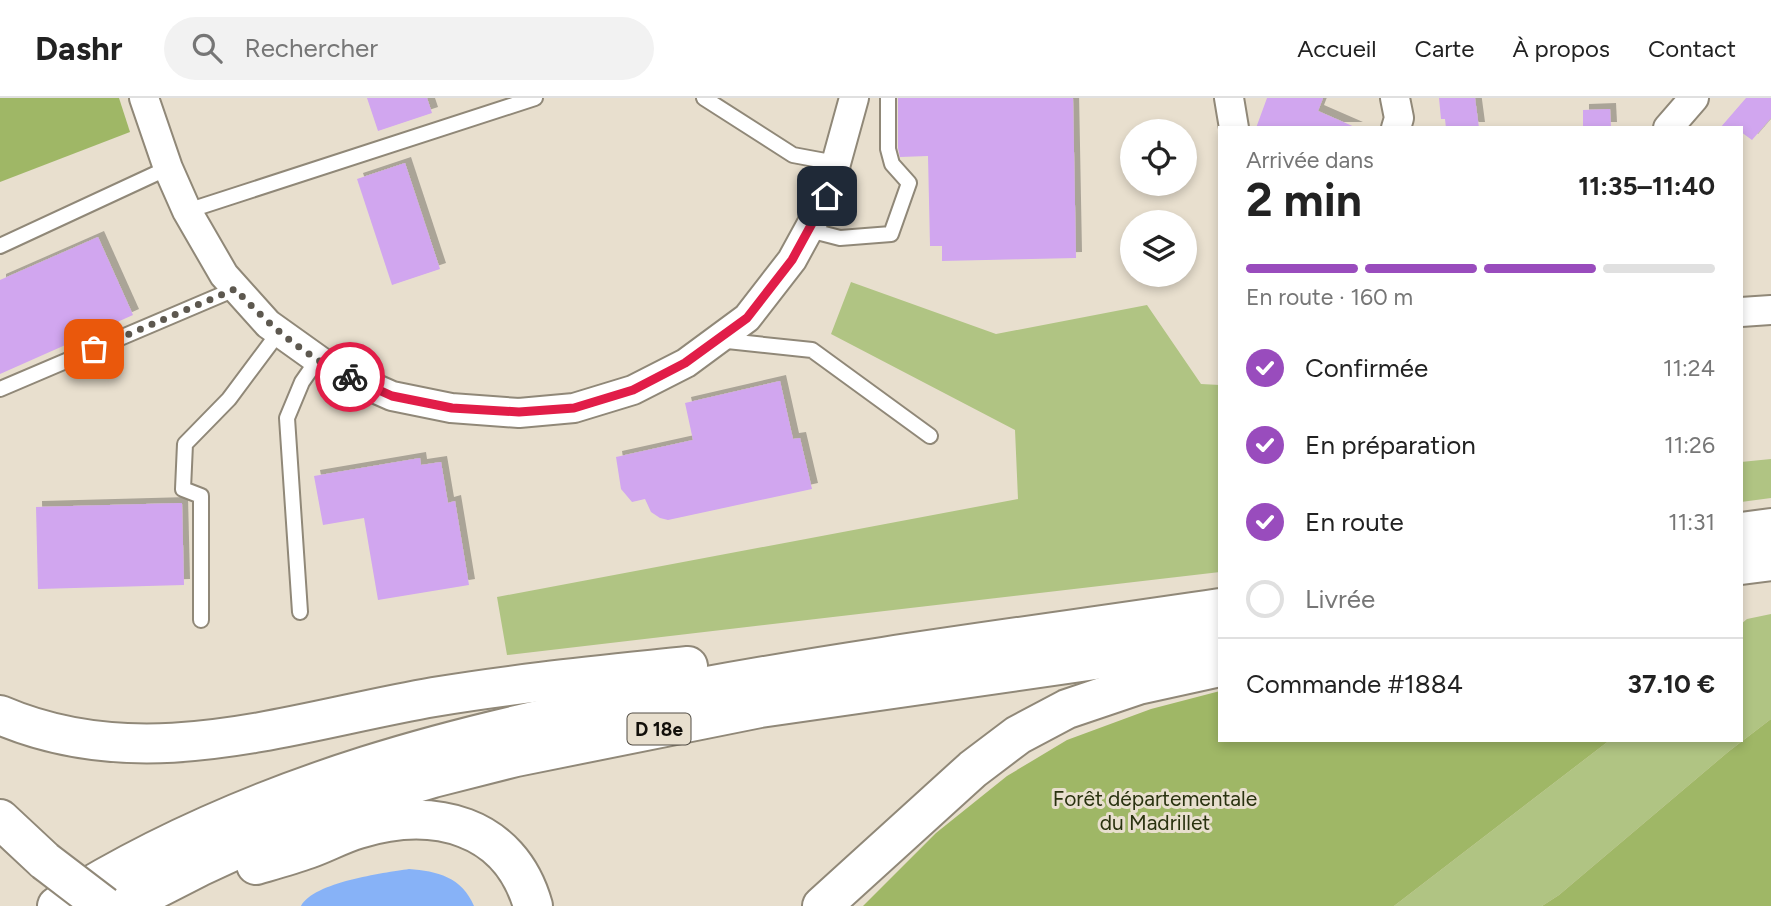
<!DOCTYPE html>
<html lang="fr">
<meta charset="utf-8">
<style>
:root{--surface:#fff;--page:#f2f2f2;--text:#222;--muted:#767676;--line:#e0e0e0;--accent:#994cbd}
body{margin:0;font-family:Figtree,sans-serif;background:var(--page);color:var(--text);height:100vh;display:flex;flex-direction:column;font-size:26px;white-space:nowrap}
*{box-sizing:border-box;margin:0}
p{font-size:23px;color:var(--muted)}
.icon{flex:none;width:38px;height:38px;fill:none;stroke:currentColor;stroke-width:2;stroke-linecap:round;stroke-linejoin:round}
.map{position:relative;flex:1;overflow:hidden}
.details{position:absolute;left:1218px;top:28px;width:525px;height:616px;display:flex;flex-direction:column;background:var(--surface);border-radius:0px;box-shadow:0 4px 10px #0003}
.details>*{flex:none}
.fabs{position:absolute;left:1120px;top:21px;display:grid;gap:14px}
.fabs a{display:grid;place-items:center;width:77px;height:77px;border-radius:50%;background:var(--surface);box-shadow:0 4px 10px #0003;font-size:35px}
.pin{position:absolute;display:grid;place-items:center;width:60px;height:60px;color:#fff;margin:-30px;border-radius:14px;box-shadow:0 4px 10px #0006}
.courier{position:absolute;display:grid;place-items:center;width:70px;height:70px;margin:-35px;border:5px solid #e11d48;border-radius:50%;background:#fff;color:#222;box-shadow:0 2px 9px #0007}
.head em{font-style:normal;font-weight:700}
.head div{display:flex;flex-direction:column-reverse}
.head{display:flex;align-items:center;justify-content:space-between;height:119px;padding:0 28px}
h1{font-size:46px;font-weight:700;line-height:52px}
.bar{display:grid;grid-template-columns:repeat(4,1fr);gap:10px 7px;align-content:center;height:84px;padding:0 28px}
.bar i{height:9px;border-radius:5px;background:var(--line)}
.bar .selected{background:var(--accent)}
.bar p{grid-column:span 4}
.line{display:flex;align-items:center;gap:18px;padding:0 28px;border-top:2px solid var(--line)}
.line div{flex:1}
ol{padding:0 28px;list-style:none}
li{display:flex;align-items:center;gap:21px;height:77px}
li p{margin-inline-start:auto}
li .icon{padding:7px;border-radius:50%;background:var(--accent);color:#fff;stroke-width:4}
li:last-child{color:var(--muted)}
li i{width:38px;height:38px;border:4px solid var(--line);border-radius:50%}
header{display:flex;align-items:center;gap:42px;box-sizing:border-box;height:98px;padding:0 35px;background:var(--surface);border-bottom:2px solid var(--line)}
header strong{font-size:33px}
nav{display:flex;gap:38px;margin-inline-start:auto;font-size:24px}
.search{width:490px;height:63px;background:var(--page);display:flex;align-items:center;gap:18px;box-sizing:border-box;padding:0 24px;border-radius:38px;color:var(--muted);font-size:26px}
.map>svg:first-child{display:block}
</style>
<header>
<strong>Dashr</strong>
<div class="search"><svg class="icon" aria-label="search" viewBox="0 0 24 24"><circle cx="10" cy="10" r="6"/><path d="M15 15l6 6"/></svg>Rechercher</div>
<nav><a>Accueil</a><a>Carte</a><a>À propos</a><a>Contact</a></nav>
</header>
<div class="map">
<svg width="1771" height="808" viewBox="0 0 1771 808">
<defs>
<filter id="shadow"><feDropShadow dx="6" dy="-6" stdDeviation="0" flood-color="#0004"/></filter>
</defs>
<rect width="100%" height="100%" fill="#e8dfce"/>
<g fill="#b0c483">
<path d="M851,184l145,52 151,-29 54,79 19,1v187l-713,83 -10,-58 521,-98 -3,-69 -184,-96z"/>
<path d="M1771,361v39l-30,4v-40z"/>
<path d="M1771,516v105l-43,33 -169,143 -17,11h-148l216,-166h131v-116l6,-5z"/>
</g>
<g fill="#9fb766">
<path d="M0,0h119l11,34 -130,50z"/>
<path d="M1220,593v49h390l-216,166h-531l73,-73 71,-57 60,-36 84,-31z"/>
<path d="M1771,621v187h-229l17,-11 169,-143z"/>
</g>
<path fill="#87b2f7" d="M409,771c28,2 53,8 65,37h-173c13,-24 82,-33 108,-37z"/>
<g fill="#d1a6ef" filter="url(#shadow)">
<path d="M367,0h60l5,15 -54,18z"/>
<path d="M898,0h175l3,160 -134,3v-15h-12l-2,-90 -28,1 -2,-9z"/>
<path d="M1267,0h56l-5,13 39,17h-101z"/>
<path d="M1439,0h36l4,30h-33l-1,-9h-4z"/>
<path d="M1746,0h25v20l-19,22 -11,-8v-4h-21z"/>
<path d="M1610,11l1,19h-28v-18z"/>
<path d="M405,65l35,106 -48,16 -35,-106z"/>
<path d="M98,139l35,78 -133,59v-94z"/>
<path d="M780,283l13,58 7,-1 12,51 -144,31 -8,-2 -9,-6 -6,-13 -13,3 -11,-13 -5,-32 77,-17 -8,-37z"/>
<path d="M420,360l1,7 20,-3 7,41 7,-2 14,84 -91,15 -14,-82 -41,7 -9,-49z"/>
<path d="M182,405l2,82 -146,4 -2,-82z"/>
</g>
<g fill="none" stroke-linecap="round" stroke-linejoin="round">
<defs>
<g id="service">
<path d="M704,0l89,57 43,8"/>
<path d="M187,113l348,-113"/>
<path d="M809,132l31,8 51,-4 18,-51 -17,-19 -4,-15v-51"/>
<path d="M0,148l168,-78"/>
<path d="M718,242l94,10 118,86"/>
<path d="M0,291l235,-100"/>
<path d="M300,514l-13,-194 15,-36 16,-23"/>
<path d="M201,522v-124l-18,-7 2,-45 44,-45 50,-67"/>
</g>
<g id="minor">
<path d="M144,0l24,70 19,43 37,64 44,49 63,45 61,27 59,12 68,5 55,-5 59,-18 53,-27 61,-45 45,-58 35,-64 27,-98"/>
<path d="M1229,0l5,30"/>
<path d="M1395,0l4,20 -3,10"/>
<path d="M1668,30l26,-30"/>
<path d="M1741,214l30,-2"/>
</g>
<g id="trunk">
<path d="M1741,434l30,-4"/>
<path d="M1741,467l30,-4"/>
<path d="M0,617c144,62 290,7 434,-18 84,-14 169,-22 254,-31"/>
<path d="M0,721l45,42"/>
<path d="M256,767c17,-5 35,-10 52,-16 17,-6 33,-15 50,-20 75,-23 152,-5 175,77"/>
<path d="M57,808c197,-124 414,-177 640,-218 173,-32 348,-54 523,-80"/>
<path d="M123,808l76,-39 71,-33 79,-31 84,-25 83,-21 244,-49 460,-66"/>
<path d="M822,808l151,-137 45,-34 49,-26 71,-24 82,-18"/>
</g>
</defs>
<use href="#service" stroke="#908878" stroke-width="18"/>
<use href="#minor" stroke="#908878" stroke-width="32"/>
<use href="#trunk" stroke="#908878" stroke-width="42"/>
<use href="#service" stroke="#fff" stroke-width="14"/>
<use href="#minor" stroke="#fff" stroke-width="28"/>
<use href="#trunk" stroke="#fff" stroke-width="38"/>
<defs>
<path id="trunk-bridge" d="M45,763l59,45"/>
</defs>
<use href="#trunk-bridge" stroke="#908878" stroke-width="42" stroke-linecap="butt"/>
<use href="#trunk-bridge" stroke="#fff" stroke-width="38"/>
</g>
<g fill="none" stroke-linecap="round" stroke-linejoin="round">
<path stroke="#5d584f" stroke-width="7" stroke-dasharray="0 12.6" d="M94,251l141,-60c33,35 70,68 115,88"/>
<path stroke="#e11d48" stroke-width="9" d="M350,279l42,19 60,12 67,4 55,-4 59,-18 52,-27 62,-45 45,-58 35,-64"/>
</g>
<g text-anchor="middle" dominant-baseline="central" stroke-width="6" stroke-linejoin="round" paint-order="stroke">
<rect fill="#e8dfce" stroke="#524d45" stroke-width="2" x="627.5" y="615.5" width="63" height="31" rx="5"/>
<g font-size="19" font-weight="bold" fill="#120f0a">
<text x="659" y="631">D 18e</text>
</g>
<g font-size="21" fill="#29320f" stroke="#e8dfce">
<text x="1155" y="700">Forêt départementale<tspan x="1155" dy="24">du Madrillet</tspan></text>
</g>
</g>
</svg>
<div class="fabs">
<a><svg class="icon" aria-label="locate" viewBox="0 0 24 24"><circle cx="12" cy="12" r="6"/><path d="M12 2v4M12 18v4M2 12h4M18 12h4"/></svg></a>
<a><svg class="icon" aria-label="layers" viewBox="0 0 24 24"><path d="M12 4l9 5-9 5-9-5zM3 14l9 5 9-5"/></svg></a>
</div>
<div class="pin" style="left:94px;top:251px;background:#ea580c"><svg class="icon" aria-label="bag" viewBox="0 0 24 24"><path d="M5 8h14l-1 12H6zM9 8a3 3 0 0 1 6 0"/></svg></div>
<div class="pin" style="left:827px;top:98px;background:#1f2937"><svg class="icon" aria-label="home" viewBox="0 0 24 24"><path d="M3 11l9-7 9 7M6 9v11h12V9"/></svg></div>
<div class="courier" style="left:350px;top:279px"><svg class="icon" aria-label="bike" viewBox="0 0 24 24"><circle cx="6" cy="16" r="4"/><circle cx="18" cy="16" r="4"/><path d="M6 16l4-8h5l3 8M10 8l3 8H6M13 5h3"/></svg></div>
<section class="details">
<div class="head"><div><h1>2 min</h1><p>Arrivée dans</p></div><em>11:35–11:40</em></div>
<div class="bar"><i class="selected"></i><i class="selected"></i><i class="selected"></i><i></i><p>En route · 160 m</p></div>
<ol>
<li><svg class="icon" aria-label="check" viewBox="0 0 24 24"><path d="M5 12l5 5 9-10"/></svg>Confirmée<p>11:24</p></li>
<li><svg class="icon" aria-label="check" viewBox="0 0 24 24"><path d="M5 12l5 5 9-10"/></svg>En préparation<p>11:26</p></li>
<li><svg class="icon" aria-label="check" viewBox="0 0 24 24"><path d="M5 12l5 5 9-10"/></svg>En route<p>11:31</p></li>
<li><i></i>Livrée</li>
</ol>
<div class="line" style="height:91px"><div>Commande #1884</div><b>37.10 €</b></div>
</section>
</div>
